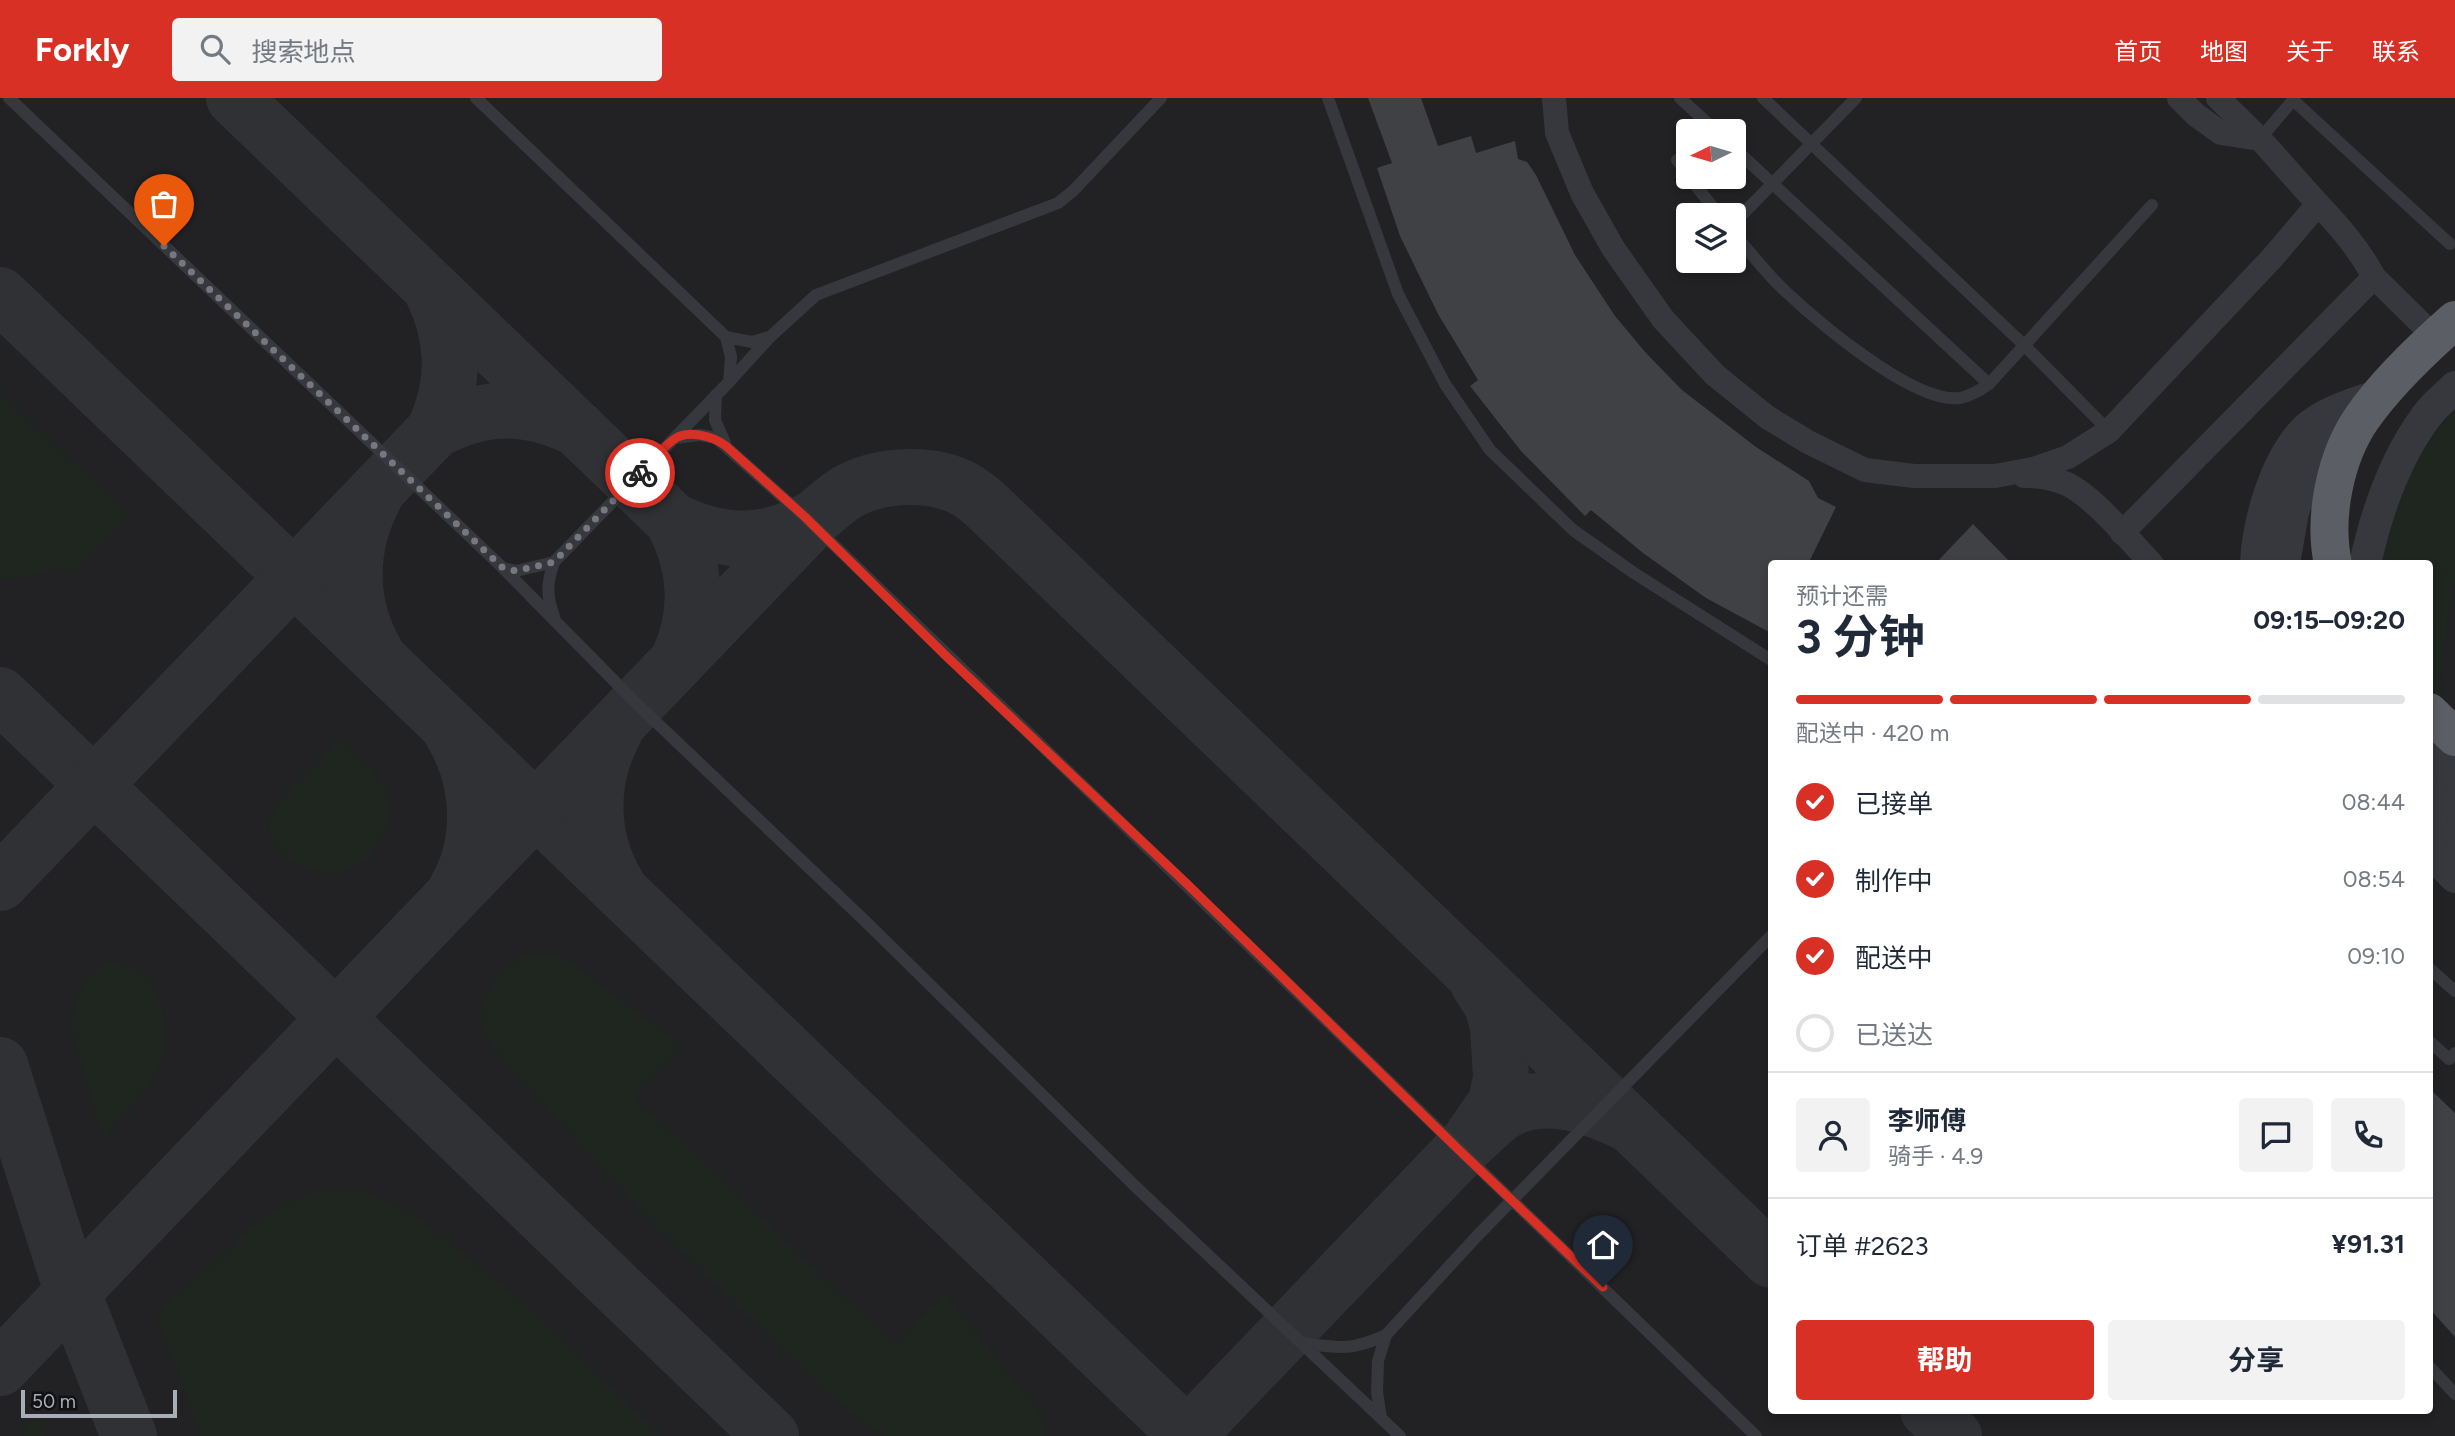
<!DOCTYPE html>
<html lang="zh">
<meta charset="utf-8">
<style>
:root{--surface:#fff;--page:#f2f2f3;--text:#1f2937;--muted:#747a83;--line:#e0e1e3;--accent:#d93025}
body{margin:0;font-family:Figtree,"Noto Sans SC",sans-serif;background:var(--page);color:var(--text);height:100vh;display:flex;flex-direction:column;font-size:26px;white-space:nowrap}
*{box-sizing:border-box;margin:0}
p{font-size:23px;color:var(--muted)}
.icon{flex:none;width:38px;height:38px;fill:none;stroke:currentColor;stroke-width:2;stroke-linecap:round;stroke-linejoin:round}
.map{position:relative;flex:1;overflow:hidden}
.panel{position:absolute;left:1768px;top:462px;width:665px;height:854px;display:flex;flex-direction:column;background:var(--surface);border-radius:7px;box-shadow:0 4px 10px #0003}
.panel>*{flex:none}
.needle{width:46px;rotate:265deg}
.tools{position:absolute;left:1676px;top:21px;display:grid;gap:14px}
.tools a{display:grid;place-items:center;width:70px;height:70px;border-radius:7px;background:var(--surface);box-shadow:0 4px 10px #0003;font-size:35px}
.scale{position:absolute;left:21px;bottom:18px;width:156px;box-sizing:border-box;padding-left:7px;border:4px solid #a8adb8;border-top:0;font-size:19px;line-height:24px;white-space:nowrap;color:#a8adb8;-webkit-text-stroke:5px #111113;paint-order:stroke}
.pin{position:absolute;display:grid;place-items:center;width:60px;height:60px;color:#fff;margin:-72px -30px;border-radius:50% 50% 50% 0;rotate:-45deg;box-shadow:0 0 7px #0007}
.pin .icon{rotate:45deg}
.courier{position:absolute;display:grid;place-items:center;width:70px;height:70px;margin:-35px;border:5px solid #d93025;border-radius:50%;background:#fff;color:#222;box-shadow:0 2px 9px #0007}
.head em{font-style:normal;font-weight:700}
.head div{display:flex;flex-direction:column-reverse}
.head{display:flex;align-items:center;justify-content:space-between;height:119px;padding:0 28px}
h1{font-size:46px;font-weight:700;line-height:52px}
.bar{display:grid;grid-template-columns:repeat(4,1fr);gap:10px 7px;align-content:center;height:84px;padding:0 28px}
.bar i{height:9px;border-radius:5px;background:var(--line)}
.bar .on{background:var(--accent)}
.bar p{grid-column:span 4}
.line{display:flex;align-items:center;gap:18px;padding:0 28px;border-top:2px solid var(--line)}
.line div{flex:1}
.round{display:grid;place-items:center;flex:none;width:74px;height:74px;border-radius:7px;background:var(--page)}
ol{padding:0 28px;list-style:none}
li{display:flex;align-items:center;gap:21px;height:77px}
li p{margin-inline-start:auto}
li .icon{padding:7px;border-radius:50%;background:var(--accent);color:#fff;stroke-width:4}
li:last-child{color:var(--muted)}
li i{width:38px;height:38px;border:4px solid var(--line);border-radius:50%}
.action{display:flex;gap:14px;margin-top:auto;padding:14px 28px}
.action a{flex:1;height:80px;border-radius:7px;background:var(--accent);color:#fff;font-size:28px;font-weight:700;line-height:80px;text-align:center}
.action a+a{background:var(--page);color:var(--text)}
header{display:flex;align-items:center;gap:42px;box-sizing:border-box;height:98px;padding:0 35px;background:var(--accent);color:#fff}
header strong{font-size:33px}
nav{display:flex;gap:38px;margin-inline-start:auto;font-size:24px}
.search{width:490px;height:63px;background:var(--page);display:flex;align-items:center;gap:18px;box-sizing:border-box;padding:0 24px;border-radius:7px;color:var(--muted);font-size:26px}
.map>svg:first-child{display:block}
</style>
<header>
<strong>Forkly</strong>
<div class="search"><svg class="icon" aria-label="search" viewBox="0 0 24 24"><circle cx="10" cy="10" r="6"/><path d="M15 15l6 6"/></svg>搜索地点</div>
<nav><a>首页</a><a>地图</a><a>关于</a><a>联系</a></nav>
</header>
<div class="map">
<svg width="2455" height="1338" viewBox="0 0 2455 1338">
<rect width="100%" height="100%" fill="#161618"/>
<path fill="#222225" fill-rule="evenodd" d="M0,0h2455v1338h-2455zM1689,33h45v46h-45zM1689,117h45v46h-45zM1771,466h658v846h-658z"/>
<g fill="#1e261f">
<path d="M0,293l129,124 -60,62 -13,-9 -29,9 -27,1z"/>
<path d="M2455,313v169l-6,28 -9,69 1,24 -12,-14v-123h-52c4,-18 7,-37 13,-53 13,-36 40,-71 65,-100z"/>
<path d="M345,644c13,14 29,28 38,45 19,34 -9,79 -46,85 -18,3 -46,-9 -59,-21 -8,-8 -10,-20 -7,-30 6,-28 46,-54 63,-78z"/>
<path d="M546,855l14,2 124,92 -49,50 260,248 49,-51 92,113 7,13 4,16h-163l-46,-34 -180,-172 -160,-176c-9,-12 -18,-24 -17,-39 0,-23 20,-46 39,-57 7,-4 18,-4 26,-5z"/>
<path d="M111,865c23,2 37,12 46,33 28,64 -15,97 -54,142l-30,-100c-3,-34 6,-61 38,-75z"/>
<path d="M335,1091l26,3 24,8 27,13 109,87 140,136h-460l-33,-89 -11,-34 111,-99 23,-13 21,-8z"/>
<path d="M38,1315l7,23h-23z"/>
</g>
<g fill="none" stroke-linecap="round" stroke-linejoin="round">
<g stroke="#303135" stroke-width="56">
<path d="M234,0l438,422c25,45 28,95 5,142"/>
<path d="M431,191c24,48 25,94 3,142"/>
<path d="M0,197l1188,1141"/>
<path d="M375,398c-27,51 -28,108 2,159"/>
<path d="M672,422c50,25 94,25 142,-2"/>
<path d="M0,597l771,741"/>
<path d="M615,633c-27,49 -26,108 3,155"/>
<path d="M452,635c28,47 32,108 4,156"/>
<path d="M0,785l434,-452c49,-27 93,-27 144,-2"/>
<path d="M0,967l72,226 57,145"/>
<path d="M1470,1042l26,-38 5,-24 -3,-52 -6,-21 -14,-22"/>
<path d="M0,1270l816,-851c11,-10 22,-20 35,-27 34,-17 89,-19 121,4 6,4 12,9 17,14l782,752"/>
<path d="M1928,1312l26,26"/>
<path d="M1187,1338l282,-294c12,-10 24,-24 38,-32 39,-20 81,-5 117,12"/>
</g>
</g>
<g fill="#404145">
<path d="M1368,0h53l17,48 33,-10 5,17 39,-12 3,18 9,3 9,13 39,80 40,61 31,37 36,37 74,57 53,34 9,17 18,9 -28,57h-37v69l-65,-35 -63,-45 -52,-43 -6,6 -64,-65 -51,-65 8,-6 -40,-66 -38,-78 -23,-68 15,-5z"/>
<path d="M1973,426l39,40h-77z"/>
<path d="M2429,990l26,25v224l-26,-29z"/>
</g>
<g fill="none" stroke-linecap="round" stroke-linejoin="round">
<g stroke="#37383d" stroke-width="12">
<path d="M9,0l494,470 132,134 229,218 272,267 264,249"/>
<path d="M476,0l250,239 5,20 -2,25 -175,180 -38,9 -13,-3"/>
<path d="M1328,0l70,196 47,90 45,66 83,80 61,43 137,87"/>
<path d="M1680,0l36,33"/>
<path d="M1763,0l261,247 85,86"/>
<path d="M2293,2l157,144"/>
<path d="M2260,41l33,-39 -1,-2"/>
<path d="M1734,50l255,236"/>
<path d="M1677,62l12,16"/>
<path d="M1689,79l30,38"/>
<path d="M1734,125l122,-125"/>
<path d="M1734,136c17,19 32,39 50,56 34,32 130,114 176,108 11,-2 20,-8 29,-14l163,-179"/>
<path d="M726,239l26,5 17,-5"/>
<path d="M729,284l41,-45 46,-42 242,-92 15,-12 88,-93"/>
<path d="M716,297l-1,25 10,23"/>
<path d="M675,340l25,-3 16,3 89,79 951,919"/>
<path d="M554,518c-8,-20 -7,-34 0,-54"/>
<path d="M2429,870l26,23"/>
<path d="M2429,943l20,18 6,-6"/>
<path d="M1302,1245c36,5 50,8 84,-8"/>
<path d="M2429,1268l26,28"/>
<path d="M1381,1320l-4,-26 1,-31 8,-26 91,-99 294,-300"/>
</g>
<g stroke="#37383d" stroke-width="24">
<path d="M1554,0l3,35 25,60 31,55 50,71 52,56 52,42 41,25 57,28 49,6h81l38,-7 35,-12 41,-26 164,-174 45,-53 -58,-65 -42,-41"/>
<path d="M2179,0l17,17 25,18 39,6"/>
<path d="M2374,179l61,60"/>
<path d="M2024,378c15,0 30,2 43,8 27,13 63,57 85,80"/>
<path d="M2122,435l252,-256c-15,-28 -34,-50 -56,-73"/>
</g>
<g stroke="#37383d" stroke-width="32">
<path d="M2256,466c2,-43 19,-104 50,-135 20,-18 48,-25 73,-34"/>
<path d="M2284,466l9,-52 22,-62 23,-26"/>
<path d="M2365,466c11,-50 30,-105 60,-146 8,-12 20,-21 30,-31"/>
<path d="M2429,652l26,28"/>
<path d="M2429,692l26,24"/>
<path d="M2429,723l26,25"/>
<path d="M2429,753l26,26"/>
</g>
<g stroke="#5b5e65" stroke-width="38">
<path d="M2333,466c-10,-46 2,-107 29,-146 25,-36 60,-69 93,-98"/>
<path d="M2429,614l26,25"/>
</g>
</g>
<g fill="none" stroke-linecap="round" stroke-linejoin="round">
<path stroke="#757880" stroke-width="7" stroke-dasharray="0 12.6" d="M164,148l339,322 13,3 38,-9 86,-89"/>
<path stroke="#d93025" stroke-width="9" d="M640,375c11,-11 21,-24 33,-33 14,-11 40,-4 53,6l79,71 140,138 241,228 274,268 143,136"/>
</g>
</svg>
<div class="tools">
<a><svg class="needle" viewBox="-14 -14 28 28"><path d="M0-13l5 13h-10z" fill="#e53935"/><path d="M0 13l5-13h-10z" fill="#747a83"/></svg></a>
<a><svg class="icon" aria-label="layers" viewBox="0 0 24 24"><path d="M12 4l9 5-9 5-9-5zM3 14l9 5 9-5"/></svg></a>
</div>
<div class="scale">50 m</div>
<div class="pin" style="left:164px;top:148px;background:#ea580c"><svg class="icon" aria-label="bag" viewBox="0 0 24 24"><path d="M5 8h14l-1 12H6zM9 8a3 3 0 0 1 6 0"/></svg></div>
<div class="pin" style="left:1603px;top:1189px;background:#1f2937"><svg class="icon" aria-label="home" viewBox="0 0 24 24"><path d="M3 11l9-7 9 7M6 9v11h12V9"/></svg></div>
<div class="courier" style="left:640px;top:375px"><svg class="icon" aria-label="bike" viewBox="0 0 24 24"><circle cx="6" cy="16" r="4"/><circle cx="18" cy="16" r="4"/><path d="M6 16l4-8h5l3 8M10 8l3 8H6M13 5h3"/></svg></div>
<section class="panel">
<div class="head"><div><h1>3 分钟</h1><p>预计还需</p></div><em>09:15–09:20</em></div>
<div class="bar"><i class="on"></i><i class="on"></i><i class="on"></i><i></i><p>配送中 · 420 m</p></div>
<ol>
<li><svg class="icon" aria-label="check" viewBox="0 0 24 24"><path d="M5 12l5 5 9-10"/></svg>已接单<p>08:44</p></li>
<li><svg class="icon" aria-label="check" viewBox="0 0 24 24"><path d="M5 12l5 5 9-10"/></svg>制作中<p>08:54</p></li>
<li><svg class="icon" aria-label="check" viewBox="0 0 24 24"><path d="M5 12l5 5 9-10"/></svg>配送中<p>09:10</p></li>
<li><i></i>已送达</li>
</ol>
<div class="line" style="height:126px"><a class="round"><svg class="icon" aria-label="person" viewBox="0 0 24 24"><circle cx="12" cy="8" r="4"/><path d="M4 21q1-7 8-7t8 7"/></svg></a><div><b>李师傅</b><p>骑手 · 4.9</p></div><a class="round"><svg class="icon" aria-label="chat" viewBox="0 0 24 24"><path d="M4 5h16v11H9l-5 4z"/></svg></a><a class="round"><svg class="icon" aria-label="phone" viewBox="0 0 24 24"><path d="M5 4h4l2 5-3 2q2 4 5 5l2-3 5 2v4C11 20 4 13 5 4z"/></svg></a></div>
<div class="line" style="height:91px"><div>订单 #2623</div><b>¥91.31</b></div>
<div class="action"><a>帮助</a><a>分享</a></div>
</section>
</div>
